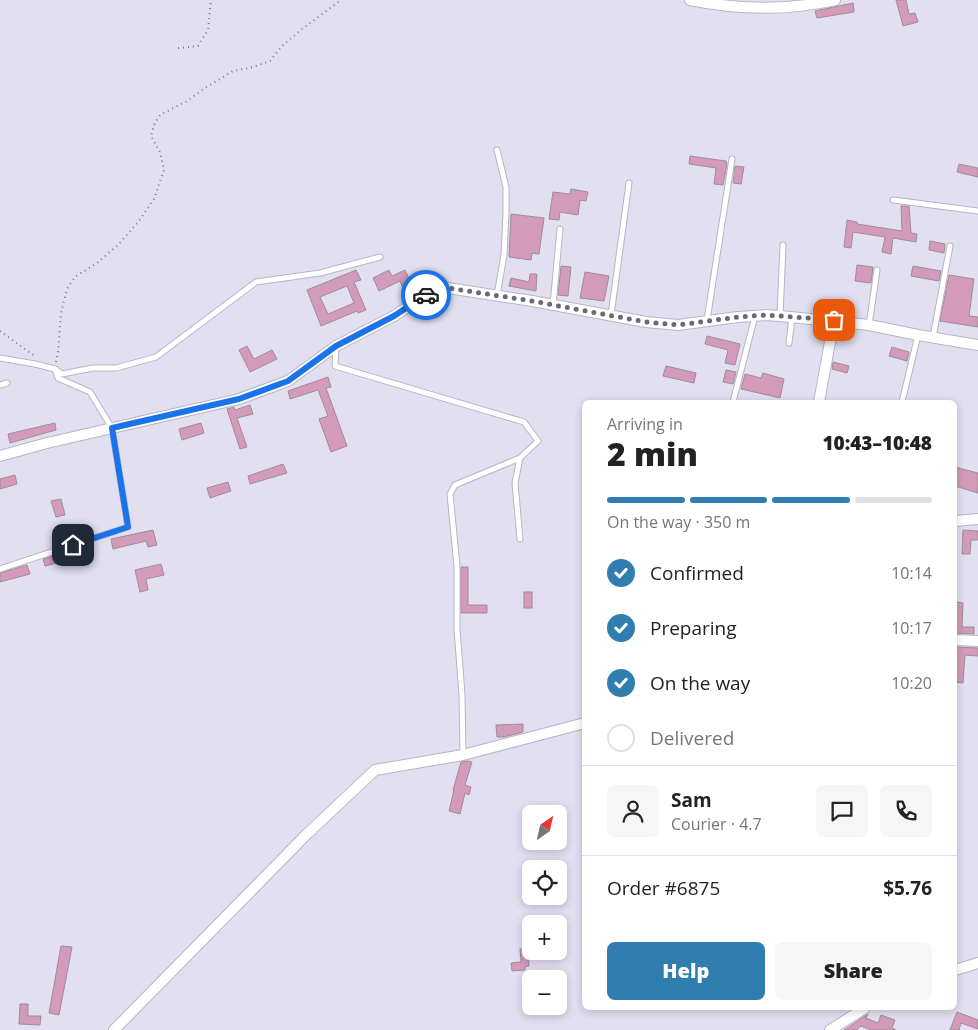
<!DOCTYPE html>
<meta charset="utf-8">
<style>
:root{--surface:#fff;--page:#f6f6f6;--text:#222;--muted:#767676;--line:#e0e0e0;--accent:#307eb0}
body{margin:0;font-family:"Open Sans",sans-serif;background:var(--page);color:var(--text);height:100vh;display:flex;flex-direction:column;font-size:19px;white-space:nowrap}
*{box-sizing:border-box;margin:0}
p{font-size:16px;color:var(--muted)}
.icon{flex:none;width:28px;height:28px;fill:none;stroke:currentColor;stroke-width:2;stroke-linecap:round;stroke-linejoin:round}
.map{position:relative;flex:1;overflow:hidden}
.panel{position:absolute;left:582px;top:400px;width:375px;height:610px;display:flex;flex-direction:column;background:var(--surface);border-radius:8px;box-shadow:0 2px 8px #0003}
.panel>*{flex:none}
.needle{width:32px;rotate:34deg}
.controls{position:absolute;left:522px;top:805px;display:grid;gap:10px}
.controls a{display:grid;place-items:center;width:45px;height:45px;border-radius:8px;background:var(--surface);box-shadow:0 2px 8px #0003;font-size:25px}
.pin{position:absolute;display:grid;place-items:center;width:42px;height:42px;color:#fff;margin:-21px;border-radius:10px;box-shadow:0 2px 8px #0006}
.courier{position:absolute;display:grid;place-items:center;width:50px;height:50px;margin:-25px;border:4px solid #1a73e8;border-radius:50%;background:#fff;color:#222;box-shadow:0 1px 6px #0007}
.headline em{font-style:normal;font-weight:800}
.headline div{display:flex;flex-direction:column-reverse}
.headline{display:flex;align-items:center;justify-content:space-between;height:85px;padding:0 25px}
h1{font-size:32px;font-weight:800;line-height:38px}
.bar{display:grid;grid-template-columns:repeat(4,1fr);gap:8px 5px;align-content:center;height:60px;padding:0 25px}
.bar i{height:6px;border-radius:4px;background:var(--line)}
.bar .selected{background:var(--accent)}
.bar p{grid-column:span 4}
.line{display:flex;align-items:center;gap:12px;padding:0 25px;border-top:1px solid var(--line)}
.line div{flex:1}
.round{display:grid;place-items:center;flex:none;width:52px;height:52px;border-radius:8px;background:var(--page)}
ol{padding:0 25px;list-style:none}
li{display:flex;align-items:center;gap:15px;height:55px}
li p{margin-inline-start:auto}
li .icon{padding:5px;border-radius:50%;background:var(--accent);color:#fff;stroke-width:4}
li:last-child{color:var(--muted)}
li i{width:28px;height:28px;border:2px solid var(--line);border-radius:50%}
.action{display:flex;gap:10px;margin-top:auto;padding:10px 25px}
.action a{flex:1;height:58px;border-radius:8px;background:var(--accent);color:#fff;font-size:20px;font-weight:800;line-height:58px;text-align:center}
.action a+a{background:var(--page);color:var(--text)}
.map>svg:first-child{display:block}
</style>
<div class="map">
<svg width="978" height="1030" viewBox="0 0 978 1030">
<rect width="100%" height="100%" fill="#e1dff0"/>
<g fill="#d39ab9" stroke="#9e8d96" fill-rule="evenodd">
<path d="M896,0h10l3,14 6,-1 3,9 -15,4z"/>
<path d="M853,3l1,9 -37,6 -2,-7z"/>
<path d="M690,156l36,5 1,3 -4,21 -9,-1 2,-16 -27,-4z"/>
<path d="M959,164l19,4v9l-21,-5z"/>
<path d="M735,166l9,1 -3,17 -8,-1z"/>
<path d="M571,189l17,3 -2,9 -6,-1 -2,15 -18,-3 -1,8 -10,-1 4,-27 17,2z"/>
<path d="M901,206h8l2,27 6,1 -1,8 -23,-4 -2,16 -9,-2 3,-15 -32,-5 -2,16 -7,-1 3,-27 10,2v2l45,7z"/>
<path d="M511,214l33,4 -5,36 -7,-1 -1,7 -22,-3z"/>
<path d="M930,241l15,3 -1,9 -15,-3z"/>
<path d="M857,265l16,2 -2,16 -16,-2z"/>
<path d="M561,266l10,1 -3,29 -10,-1z"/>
<path d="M913,266l28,5 -2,10 -28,-5z"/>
<path d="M356,270l5,10 -7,2 12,28 -8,3 -1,-2 -36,15 -14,-36zM347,286l7,17 -26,11 -8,-17z"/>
<path d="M389,270l3,6 13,-6 8,17 -9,4 -4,-10 -21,10 -6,-13z"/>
<path d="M585,272l24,4 -5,25 -24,-3z"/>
<path d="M530,274h7l-1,17 -27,-5 2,-8 18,4z"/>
<path d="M949,275l25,4 -5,37 9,1v10l-38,-6z"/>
<path d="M707,336l33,8 -5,21 -10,-2 3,-13 -23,-6z"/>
<path d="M247,346l7,13 18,-9 5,9 -27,13 -11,-22z"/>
<path d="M892,347l17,5 -2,9 -18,-5z"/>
<path d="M833,362l16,4 -2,7 -15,-4z"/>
<path d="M666,366l30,7 -2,10 -31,-7z"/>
<path d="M726,370l10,2 -3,12 -10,-2z"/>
<path d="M763,373l21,6 -4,19 -39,-9 4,-15 16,4z"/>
<path d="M328,377l3,10 -5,1 21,58 -16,6 -12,-33 9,-3 -10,-26 -28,9 -2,-8z"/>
<path d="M250,405l3,9 -16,4 10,29 -7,2 -13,-40 7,-2 1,3z"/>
<path d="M55,423l1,7 -46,13 -2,-9z"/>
<path d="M201,423l3,10 -22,7 -3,-11z"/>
<path d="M283,464l4,9 -37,11 -2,-8z"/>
<path d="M955,467l23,6v20l-23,-7z"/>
<path d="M15,475l2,9 -17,5v-10z"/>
<path d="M228,482l3,9 -21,7 -3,-10z"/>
<path d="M61,499l4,16 -9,2 -5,-16z"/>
<path d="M153,530l4,15 -9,2 -2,-6 -33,8 -2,-10z"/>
<path d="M963,530l15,1v9h-7l-1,14h-8z"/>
<path d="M89,546l2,8 -46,12 -2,-7z"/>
<path d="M161,564l3,11 -18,4 2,11 -8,2 -5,-22z"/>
<path d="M27,565l3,9 -30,8v-9z"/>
<path d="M461,567h7v38h19v8h-26z"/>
<rect x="524" y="592" width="8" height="16"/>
<path d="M955,602l8,1 -1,24h12v7l-19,-1z"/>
<path d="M955,647l23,1v8l-13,-1 -2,28 -8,-1z"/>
<path d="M523,724v8l-19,5h-7l-1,-12z"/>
<path d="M468,761l4,1 -7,23 6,2 -2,8 -4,-2 -5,21 -11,-3 5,-21h-1l8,-28z"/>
<path d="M61,946l11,1 -13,68 -10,-2z"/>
<path d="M520,949h8l1,17 -4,1v3l-13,1 -1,-8 10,-1z"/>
<path d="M20,1004h8v12h13l-1,9 -21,-1z"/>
<path d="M957,1012l21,8v9l-17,-6 -2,7h-9z"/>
<path d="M868,1014l-2,4 12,5 3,-8 14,5 -3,8 4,2h-24l-12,-4 -3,4h-13z"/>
</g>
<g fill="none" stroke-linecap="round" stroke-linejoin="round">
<defs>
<g id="lane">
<path d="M497,150l9,37v26l-2,42 -7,40"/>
<path d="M893,200l85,11"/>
<path d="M553,305l7,-76"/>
<path d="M611,315l18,-132"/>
<path d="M780,316l3,-71"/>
<path d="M707,320l25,-161"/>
<path d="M869,325l8,-55"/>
<path d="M933,337l17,-91"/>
<path d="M789,343l3,-26"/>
<path d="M336,346l-1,20 189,56 14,19 -18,17 -5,25 5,56"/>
<path d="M0,358l35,6 20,5"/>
<path d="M0,385l7,-2"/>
<path d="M733,402l22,-86"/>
<path d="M902,402l16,-67"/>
<path d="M0,569l128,-42 -16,-99 -22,-36 -32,-14 -3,-9 7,5 31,-6h23l40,-11 100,-75 64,-9 60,-16"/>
<path d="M463,755l-1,-60 -5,-66v-63l-7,-72 5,-9 65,-27"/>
</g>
<g id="street">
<path d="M690,0c49,10 96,11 145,0"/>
<path d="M819,402l15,-82"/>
<path d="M0,456l47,-13 192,-44 49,-18 48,-35 58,-30 32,-21 22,-7 84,13 114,21 32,3 60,-8 28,-2 14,1 89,9 49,10 60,10"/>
<path d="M955,521l23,-2"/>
<path d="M955,640l23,1"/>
<path d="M955,970l23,-7"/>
<path d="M114,1030l193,-196 68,-64 88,-15 122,-32"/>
<path d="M830,1030l35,-22"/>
</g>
</defs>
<use href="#lane" stroke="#b7b5c6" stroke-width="7"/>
<use href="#street" stroke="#b7b5c6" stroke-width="12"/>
<g stroke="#7f7d89" stroke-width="2" stroke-dasharray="1 4" stroke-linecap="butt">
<path d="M178,48l20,-2 10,-16 3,-30"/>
<path d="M0,331l36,26"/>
<path d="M56,362l2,-10 3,-39 6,-24 8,-12 22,-14 20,-17 22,-25 15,-22 10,-29 -4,-18 -9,-16 3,-11 6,-10 27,-14 18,-13 28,-17 20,-4 17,-6 12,-15 20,-17 39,-29"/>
</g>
<use href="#lane" stroke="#fff" stroke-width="5"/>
<use href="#street" stroke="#fff" stroke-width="10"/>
</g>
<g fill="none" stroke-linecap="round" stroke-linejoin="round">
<path stroke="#6b6974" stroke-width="5" stroke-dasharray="0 9" d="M426,295l22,-7 84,13 114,21 32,3 60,-8 28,-2 68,5"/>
<path stroke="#1a73e8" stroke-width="6" d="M73,545l55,-18 -16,-99 127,-29 49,-18 48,-35 58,-30 32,-21"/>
</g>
</svg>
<div class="controls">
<a><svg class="needle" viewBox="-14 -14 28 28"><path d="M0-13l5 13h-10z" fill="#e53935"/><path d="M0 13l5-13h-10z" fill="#767676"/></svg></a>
<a><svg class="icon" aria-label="locate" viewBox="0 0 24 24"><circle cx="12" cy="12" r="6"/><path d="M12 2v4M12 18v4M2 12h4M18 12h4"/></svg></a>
<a>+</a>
<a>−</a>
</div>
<div class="pin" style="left:834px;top:320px;background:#ea580c"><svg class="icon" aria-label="bag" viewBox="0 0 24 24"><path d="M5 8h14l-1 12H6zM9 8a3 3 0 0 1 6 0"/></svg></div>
<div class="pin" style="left:73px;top:545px;background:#1f2937"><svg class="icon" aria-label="home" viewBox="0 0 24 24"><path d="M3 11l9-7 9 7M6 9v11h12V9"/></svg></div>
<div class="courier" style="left:426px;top:295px"><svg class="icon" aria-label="car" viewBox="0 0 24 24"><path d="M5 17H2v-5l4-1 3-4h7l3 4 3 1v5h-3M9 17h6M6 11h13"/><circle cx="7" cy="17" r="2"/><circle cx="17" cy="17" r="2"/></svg></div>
<section class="panel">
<div class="headline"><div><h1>2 min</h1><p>Arriving in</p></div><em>10:43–10:48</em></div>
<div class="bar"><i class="selected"></i><i class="selected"></i><i class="selected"></i><i></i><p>On the way · 350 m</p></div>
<ol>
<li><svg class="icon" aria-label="check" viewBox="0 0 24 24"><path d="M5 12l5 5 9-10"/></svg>Confirmed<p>10:14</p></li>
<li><svg class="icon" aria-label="check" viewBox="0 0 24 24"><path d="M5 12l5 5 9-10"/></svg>Preparing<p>10:17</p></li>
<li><svg class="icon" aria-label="check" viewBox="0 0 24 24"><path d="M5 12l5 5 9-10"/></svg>On the way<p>10:20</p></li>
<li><i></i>Delivered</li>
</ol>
<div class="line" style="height:90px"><a class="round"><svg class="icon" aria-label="person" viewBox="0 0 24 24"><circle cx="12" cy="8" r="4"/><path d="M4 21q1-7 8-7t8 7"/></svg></a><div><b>Sam</b><p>Courier · 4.7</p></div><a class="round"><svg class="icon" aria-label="chat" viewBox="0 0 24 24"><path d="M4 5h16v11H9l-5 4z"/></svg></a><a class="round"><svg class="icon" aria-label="phone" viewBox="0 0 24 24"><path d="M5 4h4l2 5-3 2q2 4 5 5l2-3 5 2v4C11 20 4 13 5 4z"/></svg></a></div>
<div class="line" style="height:65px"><div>Order #6875</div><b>$5.76</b></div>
<div class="action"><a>Help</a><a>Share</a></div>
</section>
</div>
